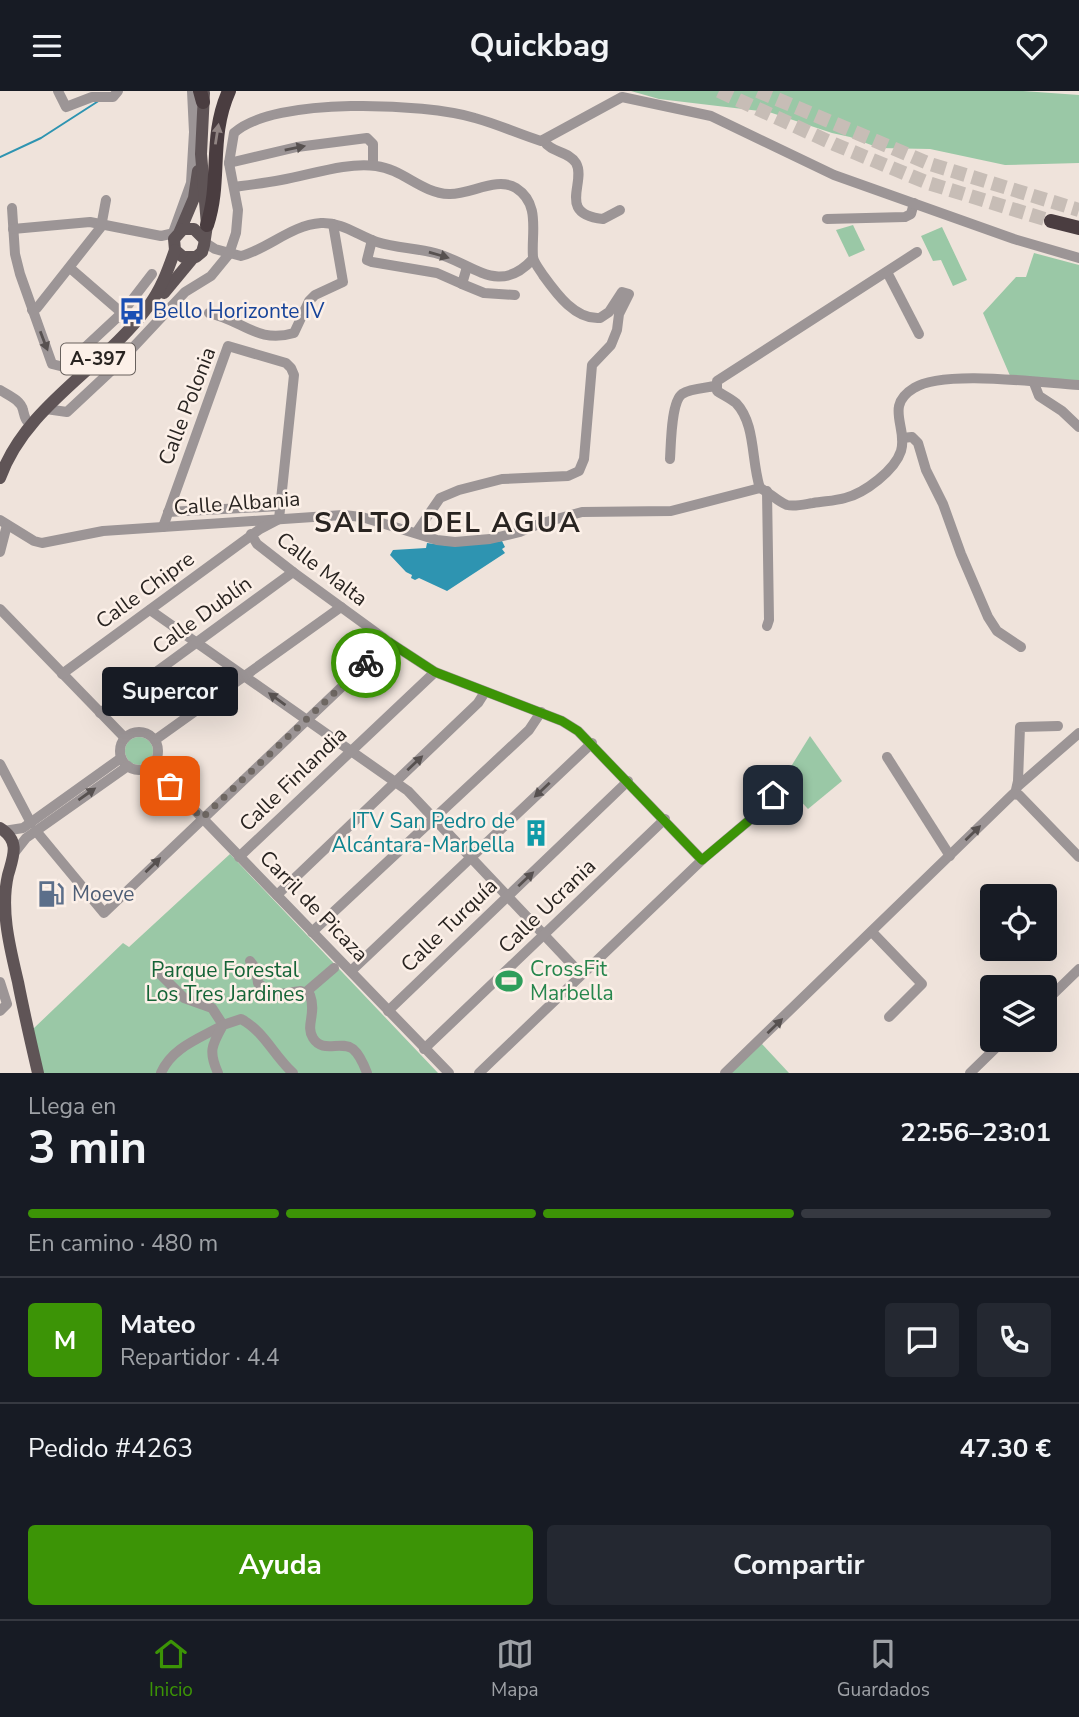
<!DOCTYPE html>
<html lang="es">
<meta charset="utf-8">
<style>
:root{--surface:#171b24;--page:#242831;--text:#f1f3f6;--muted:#9ea1a6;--line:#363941;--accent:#3c9406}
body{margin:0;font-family:"Nunito Sans",sans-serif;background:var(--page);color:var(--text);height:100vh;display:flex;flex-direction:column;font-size:26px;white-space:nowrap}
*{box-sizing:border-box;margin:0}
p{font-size:23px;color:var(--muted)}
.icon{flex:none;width:38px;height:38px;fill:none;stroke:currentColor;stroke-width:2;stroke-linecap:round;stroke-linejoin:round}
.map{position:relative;height:982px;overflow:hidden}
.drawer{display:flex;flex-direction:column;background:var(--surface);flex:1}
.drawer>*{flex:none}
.buttons{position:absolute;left:980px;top:793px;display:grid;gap:14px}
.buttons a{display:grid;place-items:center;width:77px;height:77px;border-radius:7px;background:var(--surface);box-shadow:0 7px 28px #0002;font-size:35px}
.pin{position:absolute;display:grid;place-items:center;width:60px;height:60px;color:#fff;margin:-30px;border-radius:14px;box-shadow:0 4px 10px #0006}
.courier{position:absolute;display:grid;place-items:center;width:70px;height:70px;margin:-35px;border:5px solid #3c9406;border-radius:50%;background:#fff;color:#222;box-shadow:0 2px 9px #0007}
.bubble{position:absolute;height:49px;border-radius:7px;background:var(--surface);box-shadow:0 7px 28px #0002;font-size:23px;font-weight:700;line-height:49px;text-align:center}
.overview em{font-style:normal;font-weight:700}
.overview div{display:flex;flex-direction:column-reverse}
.overview{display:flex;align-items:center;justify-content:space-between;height:119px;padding:0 28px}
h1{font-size:46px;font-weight:700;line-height:52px}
.bar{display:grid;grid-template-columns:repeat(4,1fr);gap:10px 7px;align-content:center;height:84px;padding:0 28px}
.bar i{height:9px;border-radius:5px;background:var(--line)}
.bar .on{background:var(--accent)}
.bar p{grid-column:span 4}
.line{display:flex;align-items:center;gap:18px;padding:0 28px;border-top:2px solid var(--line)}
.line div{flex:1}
.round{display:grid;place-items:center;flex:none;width:74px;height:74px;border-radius:7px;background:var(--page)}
.primary-button{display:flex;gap:14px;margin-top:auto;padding:14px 28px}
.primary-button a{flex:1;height:80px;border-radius:7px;background:var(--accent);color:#fff;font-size:28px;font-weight:700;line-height:80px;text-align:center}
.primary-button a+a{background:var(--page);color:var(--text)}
header{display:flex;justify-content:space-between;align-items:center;height:91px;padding:0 28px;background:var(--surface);font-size:32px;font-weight:700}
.tab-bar{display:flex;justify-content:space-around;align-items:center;height:98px;border-top:2px solid var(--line);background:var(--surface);font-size:19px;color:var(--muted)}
.tab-bar a{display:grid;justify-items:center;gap:4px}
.tab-bar .on{color:var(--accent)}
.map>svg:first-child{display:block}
</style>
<header><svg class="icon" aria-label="menu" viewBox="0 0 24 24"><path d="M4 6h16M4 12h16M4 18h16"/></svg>Quickbag<svg class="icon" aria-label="heart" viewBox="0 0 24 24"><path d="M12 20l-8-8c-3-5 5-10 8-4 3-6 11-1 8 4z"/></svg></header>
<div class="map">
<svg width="1079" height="982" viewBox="0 0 1079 982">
<rect width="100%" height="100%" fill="#efe3db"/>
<g fill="#9ac8a6">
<path d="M631,0h392l56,4v68l-74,2 -75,-16 -51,-1 -29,-11 -18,-4 -63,-21 -110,-13z"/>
<path d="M853,134l12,25 -16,7 -13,-27z"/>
<path d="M942,136l25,53 -14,6 -12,-26 -8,1 -12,-25z"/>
<path d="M1034,162l45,12v116l-68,-3 -28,-65 33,-36h10z"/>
<path d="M810,645l32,45 -34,28 -26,-28z"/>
<circle cx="139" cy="660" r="14"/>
<path d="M230,763l208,219h-396l-9,-44 90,-86 6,4z"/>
<path d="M761,952l28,30h-60z"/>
</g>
<path fill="#2e94b1" d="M502,450l3,6 -3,2 3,4 -58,38 -28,-13 -4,2 -4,-2 1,-3 -6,-3 -16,-17 3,-5 33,-2 1,-5 24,3z"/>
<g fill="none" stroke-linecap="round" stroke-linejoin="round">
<path stroke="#2e94b1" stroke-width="2" d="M0,66l41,-19 59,-38"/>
<g stroke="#c7bdb6" stroke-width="14" stroke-dasharray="14 7" stroke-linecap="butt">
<path d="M719,0l115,53 94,39 123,38"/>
<path d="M758,0l172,73 149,46"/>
</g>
<g stroke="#9c9596" stroke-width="10">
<path d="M58,0l8,16 26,-10h21l5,-6"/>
<path d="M544,50c7,12 25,10 32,22 11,19 -20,51 27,56l17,-9"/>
<path d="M229,72l68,-16 70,-9 6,6v21"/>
<path d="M234,96c15,-2 31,-4 47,-7 30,-5 64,-18 95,-14 27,3 45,27 73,28 21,1 48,-18 67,-6 25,16 15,45 17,69 1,6 7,13 10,18 13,18 32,45 57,43l9,-6 13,-20 7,2 -10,20 -2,16 -6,15 -19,20 -8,94 -5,12 -11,5 -66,3 -43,11 -19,8 -24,35"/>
<path d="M12,117l3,46 5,20 32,90 12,3 58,-54 30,-39"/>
<path d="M827,128l78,-2 6,-3 3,-11"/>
<path d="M13,138l77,-7 71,14 18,-4"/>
<path d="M174,139l17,-47 3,-51 -2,-41"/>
<path d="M372,149l-5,20 5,2 65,11 25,11 5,-17"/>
<path d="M204,151l11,7 26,7c27,-7 50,-31 80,-33 21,-1 36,12 56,19 18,6 39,6 58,11 38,10 63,44 98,6"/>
<path d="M70,177l52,45"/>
<path d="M887,181l32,62"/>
<path d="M462,193l22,9 31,2"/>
<path d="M32,219l5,-2 64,-81 5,-27"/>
<path d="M209,222c34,7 48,31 85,20l15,-32 6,-6 28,-13 -10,-58"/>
<path d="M1034,292l5,13 23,15 17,16"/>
<path d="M0,299c8,5 21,10 23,20 2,8 2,9 8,16"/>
<path d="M46,318l21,3 45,-42 73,-78 26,-16 18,-22 7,-21 2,-23 -9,-47 5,-30c40,-37 191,-30 241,-15 22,6 44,16 66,23l81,-44 89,19 123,59 180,64 65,19"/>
<path d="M902,347l10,-1 6,6 8,27 17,34 18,50 27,63 9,14 24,16"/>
<path d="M670,368c1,-14 1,-57 12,-65 9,-6 24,-6 33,-8"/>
<path d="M760,397c-9,-27 -4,-64 -24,-85 -6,-5 -13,-8 -19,-12v-10l200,-129"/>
<path d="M767,400l2,129 -2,6"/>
<path d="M168,421l112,-6"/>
<path d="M0,429l34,21 8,2 61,-12 240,-16 19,2 75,23 18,2 35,-3 30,-7 19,-8 43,-12 89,-1 89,-23c9,4 18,14 27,17 8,2 19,-1 26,-2 11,-2 22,-2 32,-5 20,-5 50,-28 56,-47 7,-24 -17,-45 13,-63 29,-19 128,-5 165,-3"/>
<path d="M251,443l6,10 36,28 96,70 46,30 127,49 16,10 124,129"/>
<path d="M0,461l7,-27"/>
<path d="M0,518l125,129"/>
<path d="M150,519l258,181 173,183"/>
<path d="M62,583l198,-145 19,-10 15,-144 -3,-7 -5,-5 -58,-17 -65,181"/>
<path d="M100,622l193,-141"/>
<circle cx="139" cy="660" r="19"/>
<path d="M155,649l186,-133"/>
<path d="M887,666l63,99"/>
<path d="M0,673l31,59"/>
<path d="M152,675l297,307"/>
<path d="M1017,696l62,-54"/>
<path d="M1015,703l3,-13 2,-54 38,-1"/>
<path d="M4,740l19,-3 98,-70"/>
<path d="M36,740l68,82 285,-271"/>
<path d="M15,761l11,-14 102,-72"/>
<path d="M239,766l196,-185"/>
<path d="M277,804l201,-192 7,-11"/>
<path d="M312,841l217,-202 12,-18"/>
<path d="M872,841l50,52 -33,33"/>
<path d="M250,870l6,8 2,14 15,12 28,-4 9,4c7,19 -5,30 3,43 10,16 27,2 40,11 7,6 11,16 14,24"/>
<path d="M351,880l241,-228"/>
<path d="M158,881l26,26 28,10 11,17c-22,13 -51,22 -62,48"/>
<path d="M0,891l7,22 -7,7"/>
<path d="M306,901l28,-24"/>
<path d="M1045,911l34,-33"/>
<path d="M388,920l240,-230"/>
<path d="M424,958l241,-230"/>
<path d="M218,982c-10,-22 -6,-28 5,-48l18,-6c23,12 33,37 52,54"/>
<path d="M479,982l223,-213 69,-58 3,-14 -3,-7"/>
<path d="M725,982l288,-279 6,1 60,62"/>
<path d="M970,982l35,-34"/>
</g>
<g stroke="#5f5456" stroke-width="12">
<path d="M180,140l14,-33 4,-27"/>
<path d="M203,147l-9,-9h-11l-9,10 1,11 8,7h13l6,-5 2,-7 3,-20 -6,-71 3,-61"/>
<path d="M164,202l29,-35"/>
<path d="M0,387c26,-73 103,-110 147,-170 14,-18 21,-38 28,-58"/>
<path d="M0,737c21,13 13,29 8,47 -8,35 2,73 10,107 6,31 13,61 20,91"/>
</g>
<g stroke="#4a3d40" stroke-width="14">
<path d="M200,0l3,11"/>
<path d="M1051,130l28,7"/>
<path d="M207,134c15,-45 1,-87 22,-134"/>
</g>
</g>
<defs><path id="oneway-solid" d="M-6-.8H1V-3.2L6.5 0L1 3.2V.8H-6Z" transform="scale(1.75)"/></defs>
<use fill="#918583" href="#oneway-solid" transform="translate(217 43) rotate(-81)"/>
<g fill="#575150">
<use href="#oneway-solid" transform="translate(295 57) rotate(-11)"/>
<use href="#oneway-solid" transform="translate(439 164) rotate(16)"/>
<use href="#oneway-solid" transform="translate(44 250) rotate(69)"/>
<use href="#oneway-solid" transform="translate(277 608) rotate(-144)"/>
<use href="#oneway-solid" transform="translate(415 672) rotate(-43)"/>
<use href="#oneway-solid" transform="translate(542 699) rotate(137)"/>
<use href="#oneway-solid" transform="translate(87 703) rotate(-35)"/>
<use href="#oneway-solid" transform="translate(973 742) rotate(-44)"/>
<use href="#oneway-solid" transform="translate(153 774) rotate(-44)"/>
<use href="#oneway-solid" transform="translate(526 788) rotate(-43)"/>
<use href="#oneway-solid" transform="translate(775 935) rotate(-44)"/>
</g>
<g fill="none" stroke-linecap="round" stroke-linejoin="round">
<path stroke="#6e6762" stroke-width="7" stroke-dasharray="0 12.6" d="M170,695l32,32 164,-155"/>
<path stroke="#3c9406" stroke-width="9" d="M366,572l23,-21 46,30 127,49 16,10 124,129 69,-58 2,-7"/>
</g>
<defs>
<symbol id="bus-bare" viewBox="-9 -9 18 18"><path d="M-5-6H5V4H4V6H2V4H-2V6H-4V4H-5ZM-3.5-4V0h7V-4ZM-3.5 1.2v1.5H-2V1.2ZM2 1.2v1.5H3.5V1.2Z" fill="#1a4fb4" stroke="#fcf0e8" stroke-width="2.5" paint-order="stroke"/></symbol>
<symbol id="building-bare" viewBox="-9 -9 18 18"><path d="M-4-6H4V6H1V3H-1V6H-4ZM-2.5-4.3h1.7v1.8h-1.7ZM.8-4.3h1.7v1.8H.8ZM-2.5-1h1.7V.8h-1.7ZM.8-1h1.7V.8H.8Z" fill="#0f9aa8" stroke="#fcf0e8" stroke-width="2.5" paint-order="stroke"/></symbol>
<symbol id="fuel-bare" viewBox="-9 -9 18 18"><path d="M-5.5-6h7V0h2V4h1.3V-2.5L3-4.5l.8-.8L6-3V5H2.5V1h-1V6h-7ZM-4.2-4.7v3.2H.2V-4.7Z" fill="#5c6f8a" stroke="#fcf0e8" stroke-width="2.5" paint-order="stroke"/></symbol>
<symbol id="stadium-bare" viewBox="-9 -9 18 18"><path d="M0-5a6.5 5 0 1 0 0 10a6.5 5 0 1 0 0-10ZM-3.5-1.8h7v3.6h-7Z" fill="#2e9e5b" stroke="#fcf0e8" stroke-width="2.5" paint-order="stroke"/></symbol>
</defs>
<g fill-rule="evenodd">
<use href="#bus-bare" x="113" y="201" width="38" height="38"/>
<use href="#building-bare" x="517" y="723" width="38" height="38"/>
<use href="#fuel-bare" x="32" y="784" width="38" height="38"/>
<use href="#stadium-bare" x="490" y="871" width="38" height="38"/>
</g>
<g text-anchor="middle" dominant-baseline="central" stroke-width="5" stroke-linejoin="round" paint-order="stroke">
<rect fill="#fcf0e8" stroke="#68615d" stroke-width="2" x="61" y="252.5" width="74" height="31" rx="5"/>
<g font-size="19" font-weight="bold" fill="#292421">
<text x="98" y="268">A-397</text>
</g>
<g font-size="21" fill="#164399" stroke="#fcf0e8" text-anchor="start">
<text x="153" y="220">Bello Horizonte IV</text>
</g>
<g font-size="21" fill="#292421" stroke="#fcf0e8">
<text transform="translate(187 315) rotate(-69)">Calle Polonia</text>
<text transform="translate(237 412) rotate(-4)">Calle Albania</text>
<text transform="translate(322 478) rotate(37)">Calle Malta</text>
<text transform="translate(145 499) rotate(-36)">Calle Chipre</text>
<text transform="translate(202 524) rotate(-36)">Calle Dublín</text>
<text transform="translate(293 688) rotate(-44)">Calle Finlandia</text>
<text transform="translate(314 815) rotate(46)">Carril de Picaza</text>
<text transform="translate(547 815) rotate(-44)">Calle Ucrania</text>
<text transform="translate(449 834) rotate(-44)">Calle Turquía</text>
</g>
<g font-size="21" fill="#0d838f" stroke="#fcf0e8" text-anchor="end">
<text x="515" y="730">ITV San Pedro de<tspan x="515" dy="24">Alcántara-Marbella</tspan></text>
</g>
<g font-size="21" fill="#4e5e75" stroke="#fcf0e8" text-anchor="start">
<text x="72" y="803">Moeve</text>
</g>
<g font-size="21" fill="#27864d" stroke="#fcf0e8" text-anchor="start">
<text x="530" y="878">CrossFit<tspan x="530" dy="24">Marbella</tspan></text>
</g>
<g font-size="21" fill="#156437" stroke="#fcf0e8">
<text x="225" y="879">Parque Forestal<tspan x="225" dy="24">Los Tres Jardines</tspan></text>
</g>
<g font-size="28" font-weight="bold" letter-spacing="2" fill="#292421" stroke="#fcf0e8">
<text x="448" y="432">SALTO DEL AGUA</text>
</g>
</g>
</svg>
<div class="buttons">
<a><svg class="icon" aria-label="locate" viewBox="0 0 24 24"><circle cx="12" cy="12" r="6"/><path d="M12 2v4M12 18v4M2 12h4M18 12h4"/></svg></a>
<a><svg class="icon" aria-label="layers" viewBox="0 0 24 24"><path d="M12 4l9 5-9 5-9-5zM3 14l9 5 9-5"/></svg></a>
</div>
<div class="pin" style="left:170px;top:695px;background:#ea580c"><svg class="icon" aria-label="bag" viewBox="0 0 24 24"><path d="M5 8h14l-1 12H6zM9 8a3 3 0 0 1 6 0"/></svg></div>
<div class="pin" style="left:773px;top:704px;background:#1f2937"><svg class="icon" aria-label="home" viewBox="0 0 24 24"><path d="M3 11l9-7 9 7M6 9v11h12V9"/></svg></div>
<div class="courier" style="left:366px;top:572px"><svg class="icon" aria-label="bike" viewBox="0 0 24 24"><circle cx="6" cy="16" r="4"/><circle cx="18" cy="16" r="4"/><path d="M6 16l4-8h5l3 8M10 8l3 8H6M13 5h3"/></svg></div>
<div class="bubble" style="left:102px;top:576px;width:136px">Supercor</div>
</div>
<section class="drawer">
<div class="overview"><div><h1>3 min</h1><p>Llega en</p></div><em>22:56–23:01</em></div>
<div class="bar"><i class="on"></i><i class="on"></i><i class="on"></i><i></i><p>En camino · 480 m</p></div>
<div class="line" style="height:126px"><b class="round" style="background:var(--accent);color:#fff">M</b><div><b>Mateo</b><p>Repartidor · 4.4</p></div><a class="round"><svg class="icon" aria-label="chat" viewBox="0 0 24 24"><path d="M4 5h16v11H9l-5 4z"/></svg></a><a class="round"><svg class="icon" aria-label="phone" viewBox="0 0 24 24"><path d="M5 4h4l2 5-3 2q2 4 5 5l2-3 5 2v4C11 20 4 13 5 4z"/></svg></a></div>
<div class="line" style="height:91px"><div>Pedido #4263</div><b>47.30 €</b></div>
<div class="primary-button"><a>Ayuda</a><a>Compartir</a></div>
</section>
<nav class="tab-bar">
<a class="on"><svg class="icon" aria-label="home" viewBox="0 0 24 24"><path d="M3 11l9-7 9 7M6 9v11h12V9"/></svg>Inicio</a>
<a><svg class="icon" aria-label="map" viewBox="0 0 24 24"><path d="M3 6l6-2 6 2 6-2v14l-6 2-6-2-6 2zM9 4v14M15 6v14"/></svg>Mapa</a>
<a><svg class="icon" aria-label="saved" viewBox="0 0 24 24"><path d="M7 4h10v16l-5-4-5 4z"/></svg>Guardados</a>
</nav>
